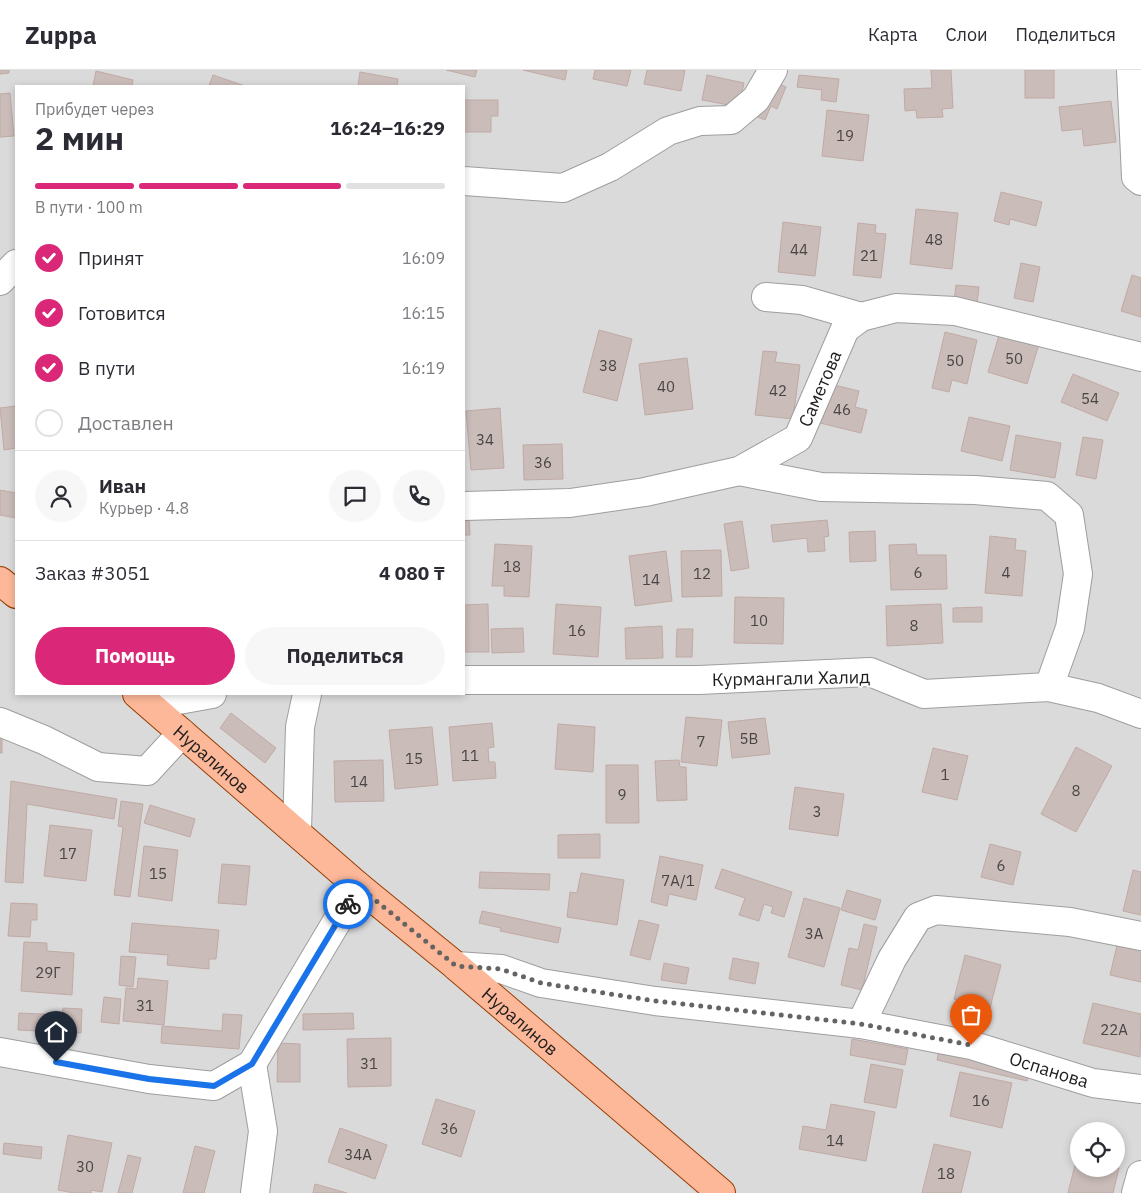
<!DOCTYPE html>
<html lang="ru">
<meta charset="utf-8">
<style>
:root{--surface:#fff;--page:#f7f7f7;--text:#2b2b33;--muted:#7c7c81;--line:#e1e1e2;--accent:#db2777}
body{margin:0;font-family:"IBM Plex Sans",sans-serif;background:var(--page);color:var(--text);height:100vh;display:flex;flex-direction:column;font-size:19px;white-space:nowrap}
*{box-sizing:border-box;margin:0}
p{font-size:16px;color:var(--muted)}
.icon{flex:none;width:28px;height:28px;fill:none;stroke:currentColor;stroke-width:2;stroke-linecap:round;stroke-linejoin:round}
.map{position:relative;flex:1;overflow:hidden}
.details{position:absolute;left:15px;top:15px;width:450px;height:610px;display:flex;flex-direction:column;background:var(--surface);border-radius:0px;box-shadow:0 2px 8px #0003}
.details>*{flex:none}
.buttons{position:absolute;left:1070px;top:1052px;display:grid;gap:10px}
.buttons a{display:grid;place-items:center;width:55px;height:55px;border-radius:50%;background:var(--surface);box-shadow:0 2px 8px #0003;font-size:25px}
.pin{position:absolute;display:grid;place-items:center;width:42px;height:42px;color:#fff;margin:-51px -21px;border-radius:50% 50% 50% 0;rotate:-45deg;box-shadow:0 0 5px #0007}
.pin .icon{rotate:45deg}
.courier{position:absolute;display:grid;place-items:center;width:50px;height:50px;margin:-25px;border:4px solid #1a73e8;border-radius:50%;background:#fff;color:#222;box-shadow:0 1px 6px #0007}
.headline em{font-style:normal;font-weight:700}
.headline div{display:flex;flex-direction:column-reverse}
.headline{display:flex;align-items:center;justify-content:space-between;height:85px;padding:0 20px}
h1{font-size:32px;font-weight:700;line-height:38px}
.bar{display:grid;grid-template-columns:repeat(4,1fr);gap:8px 5px;align-content:center;height:60px;padding:0 20px}
.bar i{height:6px;border-radius:4px;background:var(--line)}
.bar .current{background:var(--accent)}
.bar p{grid-column:span 4}
.line{display:flex;align-items:center;gap:12px;padding:0 20px;border-top:1px solid var(--line)}
.line div{flex:1}
.round{display:grid;place-items:center;flex:none;width:52px;height:52px;border-radius:26px;background:var(--page)}
ol{padding:0 20px;list-style:none}
li{display:flex;align-items:center;gap:15px;height:55px}
li p{margin-inline-start:auto}
li .icon{padding:5px;border-radius:50%;background:var(--accent);color:#fff;stroke-width:4}
li:last-child{color:var(--muted)}
li i{width:28px;height:28px;border:2px solid var(--line);border-radius:50%}
.action{display:flex;gap:10px;margin-top:auto;padding:10px 20px}
.action a{flex:1;height:58px;border-radius:30px;background:var(--accent);color:#fff;font-size:20px;font-weight:700;line-height:58px;text-align:center}
.action a+a{background:var(--page);color:var(--text)}
header{display:flex;align-items:center;gap:30px;box-sizing:border-box;height:70px;padding:0 25px;background:var(--surface);border-bottom:1px solid var(--line)}
header strong{font-size:24px}
nav{display:flex;gap:28px;margin-inline-start:auto;font-size:18px}
.map>svg:first-child{display:block}
</style>
<header>
<strong>Zuppa</strong>
<nav><a>Карта</a><a>Слои</a><a>Поделиться</a></nav>
</header>
<div class="map">
<svg width="1141" height="1123" viewBox="0 0 1141 1123">
<rect width="100%" height="100%" fill="#eee7e3"/>
<path fill="#dbdada" fill-rule="evenodd" d="M0,0h1141v1123h-1141zM16,16h448v608h-448zM1079,1061h37v38h-37z"/>
<g fill="#cabcb9" stroke="#c0aaa5">
<path d="M0,0h9v3l-9,1z"/>
<path d="M446,0h31l-2,7z"/>
<path d="M523,0h44l-2,10z"/>
<path d="M595,0h36l-4,16 -34,-7z"/>
<path d="M647,0h38l-4,21 -37,-7z"/>
<path d="M931,0h20l2,38 -11,1 1,8 -26,1 -1,-8 -11,1 -1,-22 28,-1z"/>
<rect x="1025" y="0" width="29" height="28"/>
<path d="M96,1l37,9 -1,6h-39z"/>
<path d="M360,2l38,7 -1,7h-39z"/>
<path d="M213,5l32,11h-36z"/>
<path d="M707,5l37,8 -5,24 -37,-7z"/>
<path d="M799,5l40,4 -3,23 -15,-2 1,-10 -25,-3z"/>
<path d="M771,10l15,7 -9,22 -6,-3 -6,14 -10,-4z"/>
<path d="M10,23l4,43 -14,1v-43z"/>
<path d="M464,30h34v16h-7v16h-27z"/>
<path d="M1111,31l5,41 -32,4 -2,-17 -20,2 -3,-24z"/>
<path d="M827,40l42,5 -6,46 -41,-5z"/>
<path d="M1001,122l41,10 -6,24 -26,-7 -1,6 -15,-4z"/>
<path d="M916,139l42,4 -6,56 -42,-5z"/>
<path d="M783,152l38,5 -6,49 -37,-4z"/>
<path d="M858,153l18,2 -1,8 11,1 -5,44 -28,-3z"/>
<path d="M1021,193l19,4 -7,35 -19,-4z"/>
<path d="M1132,205l9,3v39l-20,-6z"/>
<path d="M956,215l23,2 -2,17 -23,-2z"/>
<path d="M599,260l33,9 -15,62 -34,-9z"/>
<path d="M945,262l32,8 -10,44 -15,-4 -3,12 -17,-4z"/>
<path d="M1000,262l39,12 -12,40 -39,-12z"/>
<path d="M763,281l14,1 -2,10 25,3 -7,54 -38,-4z"/>
<path d="M687,288l6,51 -48,6 -6,-51z"/>
<path d="M1073,304l46,19 -12,28 -46,-19z"/>
<path d="M830,314l29,7 -4,16 12,3 -6,23 -41,-10z"/>
<path d="M16,336v42l-12,2 -4,-42z"/>
<path d="M500,338l4,60 -33,2 -5,-59z"/>
<path d="M969,347l41,9 -8,35 -41,-10z"/>
<path d="M1016,365l45,8 -6,35 -45,-8z"/>
<path d="M1083,367l20,3 -7,39 -20,-4z"/>
<path d="M562,374l1,35 -39,1 -1,-35z"/>
<path d="M0,420l16,3v25l-16,-3z"/>
<path d="M464,449h5l1,16h-6z"/>
<path d="M827,450l2,16 -5,1 1,14 -17,1 -1,-14 -34,4 -2,-17z"/>
<path d="M742,451l7,47 -18,3 -7,-47z"/>
<path d="M875,461l1,30 -26,1 -1,-30z"/>
<path d="M990,466l26,3 -1,11 11,1 -4,45 -37,-3z"/>
<path d="M495,474l37,2 -3,51 -25,-1v-10h-12z"/>
<path d="M916,474l1,11h29l1,34 -56,1 -2,-45z"/>
<path d="M721,480l1,46 -40,1 -1,-46z"/>
<path d="M666,481l6,50 -37,5 -6,-50z"/>
<path d="M735,527l49,1 -1,46 -49,-1z"/>
<path d="M488,534l1,48h-24l-1,-47z"/>
<path d="M556,534l45,3 -3,50 -45,-3z"/>
<path d="M941,534l2,39 -56,3 -1,-40z"/>
<path d="M982,537v15h-29v-14z"/>
<path d="M662,556l1,32 -37,1 -1,-31z"/>
<path d="M523,558l1,24 -32,1 -1,-24z"/>
<path d="M677,559h16l-1,28h-16z"/>
<path d="M231,643l45,35 -11,15 -45,-35z"/>
<path d="M686,647l36,3 -5,46 -36,-4z"/>
<path d="M765,648l5,36 -38,4 -4,-36z"/>
<path d="M492,653l2,24 -6,1 1,14h6l1,16 -43,3 -4,-54z"/>
<path d="M558,654l37,3 -2,45 -38,-3z"/>
<path d="M432,657l6,58 -43,4 -6,-59z"/>
<rect x="0" y="665" width="2" height="18"/>
<path d="M1076,677l36,19 -36,66 -35,-18z"/>
<path d="M933,678l35,8 -11,44 -35,-8z"/>
<path d="M383,690l1,41 -49,1 -1,-41z"/>
<path d="M679,690l1,7h6l1,33 -30,1 -2,-40z"/>
<path d="M606,695h32l1,58h-33z"/>
<path d="M11,711l106,18 -3,20 -87,-15 -4,79 -18,-1z"/>
<path d="M795,717l49,7 -6,42 -49,-7z"/>
<path d="M121,731l22,3 -13,93 -16,-2 9,-68 -5,-1z"/>
<path d="M150,735l45,14 -5,18 -46,-14z"/>
<path d="M50,755l42,5 -6,51 -42,-5z"/>
<path d="M600,764v24h-42v-23z"/>
<path d="M990,774l31,8 -8,33 -32,-8z"/>
<path d="M144,776l34,4 -6,51 -34,-5z"/>
<path d="M660,786l43,9 -7,35 -27,-6 -2,12 -16,-4z"/>
<path d="M222,794l28,2 -4,39 -28,-2z"/>
<path d="M722,799l70,23 -8,25 -13,-4 2,-6 -9,-3 -5,17 -20,-6 6,-17 -30,-10z"/>
<path d="M1133,800l8,2v43l-18,-4z"/>
<path d="M480,802l70,2 -1,16 -70,-2z"/>
<path d="M581,803l43,7 -7,45 -50,-8 3,-25 7,1z"/>
<path d="M847,820l34,10 -6,20 -34,-10z"/>
<path d="M804,828l36,10 -16,59 -36,-10z"/>
<path d="M11,833l26,1v16h-6l-1,17 -22,-1z"/>
<path d="M482,841l79,17 -3,15 -58,-12 1,-3 -22,-5z"/>
<path d="M639,850l20,5 -9,35 -20,-5z"/>
<path d="M132,853l87,7 -3,29h-7v10l-42,-4 1,-10 -39,-3z"/>
<path d="M864,854l13,3 -15,63 -21,-5 8,-37 9,2z"/>
<path d="M1119,867l22,6v39l-31,-7z"/>
<path d="M24,872l23,1v8l27,2 -2,42 -51,-4z"/>
<path d="M965,885l36,10 -11,43 -36,-9z"/>
<path d="M121,886l15,1 -3,30 -14,-2z"/>
<path d="M733,888l26,5 -4,21 -26,-5z"/>
<path d="M664,893l25,5 -3,16 -25,-4z"/>
<path d="M138,908l30,3 -4,44 -41,-4 3,-33 11,1z"/>
<path d="M104,927l17,2 -2,25 -18,-2z"/>
<path d="M1093,933l48,11 -1,43 -57,-14z"/>
<path d="M63,938l19,1 -1,24 -63,-3 1,-17 43,2z"/>
<path d="M353,943l1,16 -51,1v-16z"/>
<path d="M223,944l19,1 -3,34 -78,-6 1,-17 60,5z"/>
<path d="M391,968v48l-43,1 -1,-48z"/>
<path d="M852,969l56,10 -3,16 -55,-10z"/>
<path d="M278,973l22,1v38h-23z"/>
<path d="M940,976l91,21 -4,14 -90,-21z"/>
<path d="M871,994l32,6 -7,38 -32,-6z"/>
<path d="M960,1002l52,11 -10,45 -52,-12z"/>
<path d="M436,1029l39,12 -14,46 -39,-13z"/>
<path d="M831,1034l44,8 -9,49 -67,-12 4,-23 23,4z"/>
<path d="M340,1058l47,17 -12,34 -47,-17z"/>
<path d="M68,1065l44,8 -10,49 -11,-2v3h-17l-16,-3z"/>
<path d="M4,1073l38,4 -1,12 -38,-5z"/>
<path d="M934,1074l37,8 -10,41h-39z"/>
<path d="M195,1076l20,5 -11,42h-21z"/>
<path d="M128,1085l13,3 -9,35h-14z"/>
<path d="M1077,1087l2,1v11l40,-1 -6,25h-45z"/>
<path d="M315,1114l32,9h-34z"/>
</g>
<g fill="none" stroke-linecap="round" stroke-linejoin="round">
<defs>
<g id="minor">
<path d="M1131,0l5,107 5,4"/>
<path d="M464,111l99,7 47,-21 58,-36 32,-10 31,-1 25,-21 17,-29"/>
<path d="M0,211l16,-17"/>
<path d="M766,227l36,3 59,17"/>
<path d="M739,401l82,16 154,3 72,6 22,19 9,59 -8,54 -21,59"/>
<path id="s1" d="M464,436l106,-3 75,-11 94,-21 59,-33 47,-109 16,-12 35,-9 59,3 186,46"/>
<path d="M464,610h235l171,-8 54,22 125,-7 49,11 43,16"/>
<path d="M151,635l61,-11"/>
<path d="M0,652l44,18 54,27 49,4 35,-38"/>
<path d="M297,761l3,-104 7,-33"/>
<path id="s2" d="M456,896l45,3 40,14 114,18 206,23 110,21 122,38 48,6"/>
<path d="M861,954l31,-65 26,-42 18,-7 134,12 71,14"/>
<path d="M0,982l149,27 65,7 38,-22 106,-178"/>
<path d="M252,994l11,67 -8,62"/>
<path d="M1136,1123l5,-18"/>
</g>
<g id="major">
<path d="M0,511l16,13"/>
<path id="s3" d="M137,624l221,192 98,80 265,227"/>
</g>
</defs>
<use href="#minor" stroke="#9e9e9e" stroke-width="30"/>
<use href="#major" stroke="#963d00" stroke-width="30"/>
<use href="#minor" stroke="#fff" stroke-width="28"/>
<use href="#major" stroke="#fdb899" stroke-width="28"/>
</g>
<g fill="none" stroke-linecap="round" stroke-linejoin="round">
<path stroke="#666462" stroke-width="5" stroke-dasharray="0 9" d="M348,834l10,-18 98,80 45,3 40,14 114,18 206,23 110,21"/>
<path stroke="#1a73e8" stroke-width="6" d="M56,992l93,17 65,7 38,-22 96,-160"/>
</g>
<g text-anchor="middle" dominant-baseline="central" stroke-width="4" stroke-linejoin="round" paint-order="stroke">
<g font-size="15" fill="#484544">
<text x="845" y="65">19</text>
<text x="934" y="169">48</text>
<text x="799" y="179">44</text>
<text x="869" y="185">21</text>
<text x="1014" y="288">50</text>
<text x="955" y="290">50</text>
<text x="608" y="295">38</text>
<text x="666" y="316">40</text>
<text x="778" y="320">42</text>
<text x="1090" y="328">54</text>
<text x="842" y="339">46</text>
<text x="485" y="369">34</text>
<text x="543" y="392">36</text>
<text x="512" y="496">18</text>
<text x="918" y="502">6</text>
<text x="1006" y="502">4</text>
<text x="702" y="503">12</text>
<text x="651" y="509">14</text>
<text x="759" y="550">10</text>
<text x="914" y="555">8</text>
<text x="577" y="560">16</text>
<text x="749" y="668">5В</text>
<text x="701" y="671">7</text>
<text x="470" y="685">11</text>
<text x="414" y="688">15</text>
<text x="945" y="704">1</text>
<text x="359" y="711">14</text>
<text x="1076" y="720">8</text>
<text x="622" y="724">9</text>
<text x="817" y="741">3</text>
<text x="68" y="783">17</text>
<text x="1001" y="795">6</text>
<text x="158" y="803">15</text>
<text x="678" y="810">7А/1</text>
<text x="814" y="863">3А</text>
<text x="48" y="902">29Г</text>
<text x="145" y="935">31</text>
<text x="1114" y="959">22А</text>
<text x="369" y="993">31</text>
<text x="981" y="1030">16</text>
<text x="449" y="1058">36</text>
<text x="835" y="1070">14</text>
<text x="358" y="1084">34А</text>
<text x="85" y="1096">30</text>
<text x="946" y="1103">18</text>
</g>
<g font-size="18" fill="#1d1d1d" stroke="#fff">
<text stroke="none"><textPath href="#s1" startOffset="400">Саметова</textPath></text>
<text transform="translate(791 608) rotate(-1)">Курмангали Халид</text>
<text stroke="none"><textPath href="#s3" startOffset="99">Нуралинов</textPath></text>
<text stroke="none"><textPath href="#s3" startOffset="504">Нуралинов</textPath></text>
<text stroke="none"><textPath href="#s2" startOffset="604">Оспанова</textPath></text>
</g>
</g>
</svg>
<div class="buttons">
<a><svg class="icon" aria-label="locate" viewBox="0 0 24 24"><circle cx="12" cy="12" r="6"/><path d="M12 2v4M12 18v4M2 12h4M18 12h4"/></svg></a>
</div>
<div class="pin" style="left:971px;top:975px;background:#ea580c"><svg class="icon" aria-label="bag" viewBox="0 0 24 24"><path d="M5 8h14l-1 12H6zM9 8a3 3 0 0 1 6 0"/></svg></div>
<div class="pin" style="left:56px;top:992px;background:#1f2937"><svg class="icon" aria-label="home" viewBox="0 0 24 24"><path d="M3 11l9-7 9 7M6 9v11h12V9"/></svg></div>
<div class="courier" style="left:348px;top:834px"><svg class="icon" aria-label="bike" viewBox="0 0 24 24"><circle cx="6" cy="16" r="4"/><circle cx="18" cy="16" r="4"/><path d="M6 16l4-8h5l3 8M10 8l3 8H6M13 5h3"/></svg></div>
<section class="details">
<div class="headline"><div><h1>2 мин</h1><p>Прибудет через</p></div><em>16:24–16:29</em></div>
<div class="bar"><i class="current"></i><i class="current"></i><i class="current"></i><i></i><p>В пути · 100 m</p></div>
<ol>
<li><svg class="icon" aria-label="check" viewBox="0 0 24 24"><path d="M5 12l5 5 9-10"/></svg>Принят<p>16:09</p></li>
<li><svg class="icon" aria-label="check" viewBox="0 0 24 24"><path d="M5 12l5 5 9-10"/></svg>Готовится<p>16:15</p></li>
<li><svg class="icon" aria-label="check" viewBox="0 0 24 24"><path d="M5 12l5 5 9-10"/></svg>В пути<p>16:19</p></li>
<li><i></i>Доставлен</li>
</ol>
<div class="line" style="height:90px"><a class="round"><svg class="icon" aria-label="person" viewBox="0 0 24 24"><circle cx="12" cy="8" r="4"/><path d="M4 21q1-7 8-7t8 7"/></svg></a><div><b>Иван</b><p>Курьер · 4.8</p></div><a class="round"><svg class="icon" aria-label="chat" viewBox="0 0 24 24"><path d="M4 5h16v11H9l-5 4z"/></svg></a><a class="round"><svg class="icon" aria-label="phone" viewBox="0 0 24 24"><path d="M5 4h4l2 5-3 2q2 4 5 5l2-3 5 2v4C11 20 4 13 5 4z"/></svg></a></div>
<div class="line" style="height:65px"><div>Заказ #3051</div><b>4 080 ₸</b></div>
<div class="action"><a>Помощь</a><a>Поделиться</a></div>
</section>
</div>
